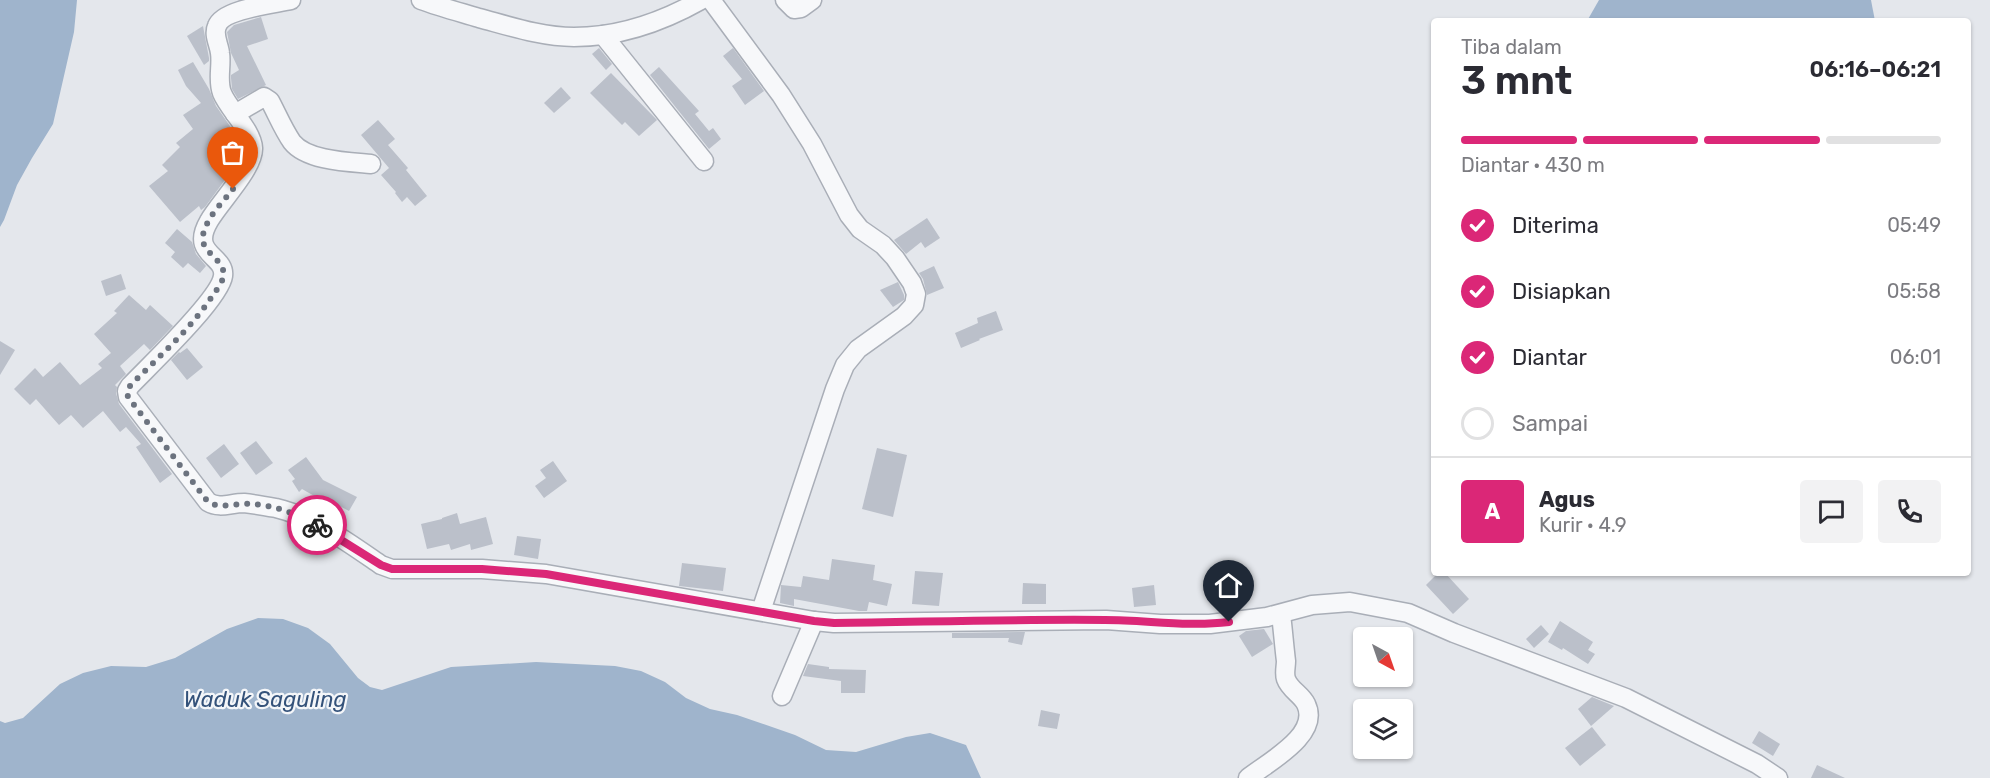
<!DOCTYPE html>
<html lang="id">
<meta charset="utf-8">
<style>
:root{--surface:#fff;--page:#f2f2f3;--text:#2b2b33;--muted:#7c7c81;--line:#e1e1e2;--accent:#db2777}
body{margin:0;font-family:Rubik,sans-serif;background:var(--page);color:var(--text);height:100vh;display:flex;flex-direction:column;font-size:22px;white-space:nowrap}
*{box-sizing:border-box;margin:0}
p{font-size:20px;color:var(--muted)}
.icon{flex:none;width:33px;height:33px;fill:none;stroke:currentColor;stroke-width:2;stroke-linecap:round;stroke-linejoin:round}
.map{position:relative;flex:1;overflow:hidden}
.details{position:absolute;left:1431px;top:18px;width:540px;height:558px;display:flex;flex-direction:column;background:var(--surface);border-radius:6px;box-shadow:0 2px 4px #0004}
.details>*{flex:none}
.needle{width:39px;rotate:140deg}
.fabs{position:absolute;left:1353px;top:627px;display:grid;gap:12px}
.fabs a{display:grid;place-items:center;width:60px;height:60px;border-radius:6px;background:var(--surface);box-shadow:0 2px 4px #0004;font-size:30px}
.pin{position:absolute;display:grid;place-items:center;width:51px;height:51px;color:#fff;margin:-62px -26px;border-radius:50% 50% 50% 0;rotate:-45deg;box-shadow:0 0 6px #0007}
.pin .icon{rotate:45deg}
.courier{position:absolute;display:grid;place-items:center;width:60px;height:60px;margin:-30px;border:4px solid #db2777;border-radius:50%;background:#fff;color:#222;box-shadow:0 2px 8px #0007}
.headline em{font-style:normal;font-weight:600}
.headline div{display:flex;flex-direction:column-reverse}
.headline{display:flex;align-items:center;justify-content:space-between;height:102px;padding:0 30px}
h1{font-size:39px;font-weight:600;line-height:45px}
.bar{display:grid;grid-template-columns:repeat(4,1fr);gap:9px 6px;align-content:center;height:72px;padding:0 30px}
.bar i{height:8px;border-radius:4px;background:var(--line)}
.bar .current{background:var(--accent)}
.bar p{grid-column:span 4}
.line{display:flex;align-items:center;gap:15px;padding:0 30px;border-top:2px solid var(--line)}
.line div{flex:1}
.round{display:grid;place-items:center;flex:none;width:63px;height:63px;border-radius:6px;background:var(--page)}
ol{padding:0 30px;list-style:none}
li{display:flex;align-items:center;gap:18px;height:66px}
li p{margin-inline-start:auto}
li .icon{padding:6px;border-radius:50%;background:var(--accent);color:#fff;stroke-width:4}
li:last-child{color:var(--muted)}
li i{width:33px;height:33px;border:3px solid var(--line);border-radius:50%}
.map>svg:first-child{display:block}
</style>
<div class="map">
<svg width="1990" height="778" viewBox="0 0 1990 778">
<rect width="100%" height="100%" fill="#e4e7ec"/>
<g fill="#9fb4cc">
<path d="M0,0h77l-3,32 -21,92 -21,34 -15,27 -13,35 -4,7z"/>
<path d="M1599,0h272l4,21h-288z"/>
<path d="M258,618l25,1 25,9 22,16 28,34 12,9 12,3 69,-23 85,-5 79,4 26,5 24,11 21,16 24,11 27,6 58,20 31,15 30,2 50,-15 24,-4 36,12 15,33h-981v-57l5,2 18,-5 37,-34 23,-11 28,-7 35,1 29,-9 52,-29z"/>
</g>
<g fill="#bbc0ca">
<path d="M261,17l7,22 -21,7 19,39 -28,14 -6,-10 -1,-11v-3l8,-5 -8,-17 -4,-21 7,-7z"/>
<path d="M203,26l6,32v3l-5,4 -17,-29z"/>
<path d="M599,48l13,16 -6,6 -14,-16z"/>
<path d="M733,48l31,43 -19,14 -13,-19 10,-7 -19,-23z"/>
<path d="M193,62l16,27 7,17 23,33 3,9 -1,3 -6,5 3,3 -5,10 -28,38 -4,3 -2,-4 -19,16 -31,-36 19,-15 -6,-6 18,-18 -4,-4 17,-14 -10,-14 18,-12 -15,-17 -8,-16z"/>
<path d="M659,67l40,44 -4,3 14,17 4,-3 8,11 -12,10 -59,-74z"/>
<path d="M611,73l46,47 -18,16 -14,-14 -3,3 -32,-32z"/>
<path d="M561,87l10,11 -17,15 -10,-10z"/>
<path d="M378,120l17,19 -7,6 20,23 -2,2 21,26 -12,10 -8,-9 -5,5 -7,-9 1,-1 -15,-17 8,-7 -28,-33z"/>
<path d="M927,218l13,20 -15,10 -4,-6 -15,12 -12,-14z"/>
<path d="M177,229l15,13 4,12 10,12 -6,7 -12,-10 -5,5 -12,-11 4,-5 -10,-9z"/>
<path d="M934,266l10,22 -17,7 -4,-16 -4,-6z"/>
<path d="M121,274l5,15 -20,7 -5,-15z"/>
<path d="M898,282l6,13v5l-11,7 -13,-17z"/>
<path d="M129,295l17,15 4,-5 23,21 -23,24 -6,-6 -24,22 6,8 -11,11 2,2 -1,6 3,11 53,70 -12,9 -24,-36 5,-3 -15,-17 -6,5 -17,-21 -20,17 -12,-13 -12,10 -23,-26 -6,6 -16,-16 21,-21 8,9 17,-15 20,23 22,-17 -4,-4 13,-11 -17,-19 23,-21 -3,-2z"/>
<path d="M996,311l7,19 -24,9 1,1 -19,8 -6,-15 23,-10 -1,-5z"/>
<path d="M0,341l15,9 -15,25z"/>
<path d="M187,348l16,19 -16,13 -16,-20 8,-8 1,1z"/>
<path d="M256,441l17,22 -17,12 -16,-22z"/>
<path d="M224,444l15,20 -18,14 -15,-20z"/>
<path d="M877,448l30,7 -14,62 -31,-8z"/>
<path d="M306,457l17,23 34,17 -8,14 -15,-8 -2,3 -30,-17 -3,3 -7,-11 3,-2 -7,-9z"/>
<path d="M553,461l14,20 -23,17 -9,-12 11,-8 -6,-8z"/>
<path d="M457,513l3,11 26,-7 7,27 -22,6 -1,-6 -19,6 -2,-6 -22,5 -6,-25 21,-5v-1z"/>
<path d="M517,536l24,3 -3,20 -24,-4z"/>
<path d="M832,559l43,6 -2,15 19,4 -5,22 -18,-4 -2,9h-8l-65,-12v7l-14,-3 1,-18 20,2 2,-11 26,4z"/>
<path d="M682,563l44,5 -3,23 -44,-5z"/>
<path d="M915,571l28,2 -4,33 -27,-2z"/>
<path d="M1438,573h7l24,26 -16,15 -27,-29z"/>
<path d="M1023,583l23,1v20h-24z"/>
<path d="M1154,585l2,20 -22,2 -2,-19z"/>
<path d="M1560,621l33,21 -5,8 7,4 -7,10 -25,-16 -1,2 -14,-8z"/>
<path d="M1541,625l8,9 -15,14 -8,-9z"/>
<path d="M1264,629l9,15 -21,13 -13,-21 7,-5z"/>
<path d="M1025,632l-3,13 -14,-3 1,-4h-57v-5z"/>
<path d="M808,664l21,3v2l37,1 -1,23h-24v-12l-38,-5z"/>
<path d="M1592,697l22,9 -23,20 -13,-17z"/>
<path d="M1041,710l19,4 -3,15 -19,-3z"/>
<path d="M1592,727l14,18 -26,21 -15,-18z"/>
<path d="M1759,731l21,13 -7,12 -21,-13z"/>
<path d="M1817,765l28,13h-34z"/>
</g>
<g fill="none" stroke-linecap="round" stroke-linejoin="round">
<defs>
<g id="minor">
<path d="M291,0c-17,4 -68,9 -74,26 -4,9 2,18 3,27 2,13 -3,27 2,40 7,17 30,37 31,55 1,20 -34,55 -44,73 -20,34 17,34 14,55 -3,23 -74,90 -93,110l-3,5 1,6 80,105c12,7 22,1 36,1 10,1 21,3 32,5 38,9 73,35 105,57l11,4h90l64,5 268,47 20,2 272,-3 54,4h50l57,-7 45,-12 38,-3 58,11 46,20 172,65 131,66 21,14"/>
<path d="M421,0c19,7 38,12 58,18 30,8 63,19 95,19 45,0 88,-15 127,-37"/>
<path d="M711,0l70,95 31,49 37,71 11,14 23,16 12,13 17,25 4,11 -2,11 -10,11 -46,33 -13,16 -10,24 -74,222"/>
<path d="M785,0l9,9 7,-1 11,-8"/>
<path d="M603,35l101,126"/>
<path d="M235,114l29,-17 6,4c7,13 13,28 22,41 15,19 57,20 79,22"/>
<path d="M782,696l32,-75"/>
<path d="M1248,778c20,-16 73,-43 58,-74 -5,-10 -16,-14 -20,-25 -2,-6 0,-12 0,-18 -2,-16 -3,-31 -5,-46"/>
</g>
</defs>
<use href="#minor" stroke="#a9aeb7" stroke-width="21"/>
<use href="#minor" stroke="#f7f8fa" stroke-width="18"/>
</g>
<g fill="none" stroke-linecap="round" stroke-linejoin="round">
<path stroke="#6c737f" stroke-width="6" stroke-dasharray="0 10.8" d="M233,189c-11,14 -26,28 -30,46 -4,18 25,25 20,43 -2,7 -8,14 -12,20 -22,33 -54,60 -81,88l-3,6 1,5 80,105c14,8 31,0 46,2 21,2 44,10 63,21"/>
<path stroke="#db2777" stroke-width="8" d="M317,525l64,40 11,4h90l64,5 268,47 20,2c90,-1 181,-4 271,-3 42,0 82,7 124,2"/>
</g>
<g text-anchor="middle" dominant-baseline="central" stroke-width="4.5" stroke-linejoin="round" paint-order="stroke">
<g font-size="22" font-style="italic" fill="#34527a" stroke="#f4f6f9">
<text x="265" y="699">Waduk Saguling</text>
</g>
</g>
</svg>
<div class="fabs">
<a><svg class="needle" viewBox="-14 -14 28 28"><path d="M0-13l5 13h-10z" fill="#e53935"/><path d="M0 13l5-13h-10z" fill="#7c7c81"/></svg></a>
<a><svg class="icon" aria-label="layers" viewBox="0 0 24 24"><path d="M12 4l9 5-9 5-9-5zM3 14l9 5 9-5"/></svg></a>
</div>
<div class="pin" style="left:233px;top:189px;background:#ea580c"><svg class="icon" aria-label="bag" viewBox="0 0 24 24"><path d="M5 8h14l-1 12H6zM9 8a3 3 0 0 1 6 0"/></svg></div>
<div class="pin" style="left:1229px;top:622px;background:#1f2937"><svg class="icon" aria-label="home" viewBox="0 0 24 24"><path d="M3 11l9-7 9 7M6 9v11h12V9"/></svg></div>
<div class="courier" style="left:317px;top:525px"><svg class="icon" aria-label="bike" viewBox="0 0 24 24"><circle cx="6" cy="16" r="4"/><circle cx="18" cy="16" r="4"/><path d="M6 16l4-8h5l3 8M10 8l3 8H6M13 5h3"/></svg></div>
<section class="details">
<div class="headline"><div><h1>3 mnt</h1><p>Tiba dalam</p></div><em>06:16–06:21</em></div>
<div class="bar"><i class="current"></i><i class="current"></i><i class="current"></i><i></i><p>Diantar · 430 m</p></div>
<ol>
<li><svg class="icon" aria-label="check" viewBox="0 0 24 24"><path d="M5 12l5 5 9-10"/></svg>Diterima<p>05:49</p></li>
<li><svg class="icon" aria-label="check" viewBox="0 0 24 24"><path d="M5 12l5 5 9-10"/></svg>Disiapkan<p>05:58</p></li>
<li><svg class="icon" aria-label="check" viewBox="0 0 24 24"><path d="M5 12l5 5 9-10"/></svg>Diantar<p>06:01</p></li>
<li><i></i>Sampai</li>
</ol>
<div class="line" style="height:108px"><b class="round" style="background:var(--accent);color:#fff">A</b><div><b>Agus</b><p>Kurir · 4.9</p></div><a class="round"><svg class="icon" aria-label="chat" viewBox="0 0 24 24"><path d="M4 5h16v11H9l-5 4z"/></svg></a><a class="round"><svg class="icon" aria-label="phone" viewBox="0 0 24 24"><path d="M5 4h4l2 5-3 2q2 4 5 5l2-3 5 2v4C11 20 4 13 5 4z"/></svg></a></div>
</section>
</div>
